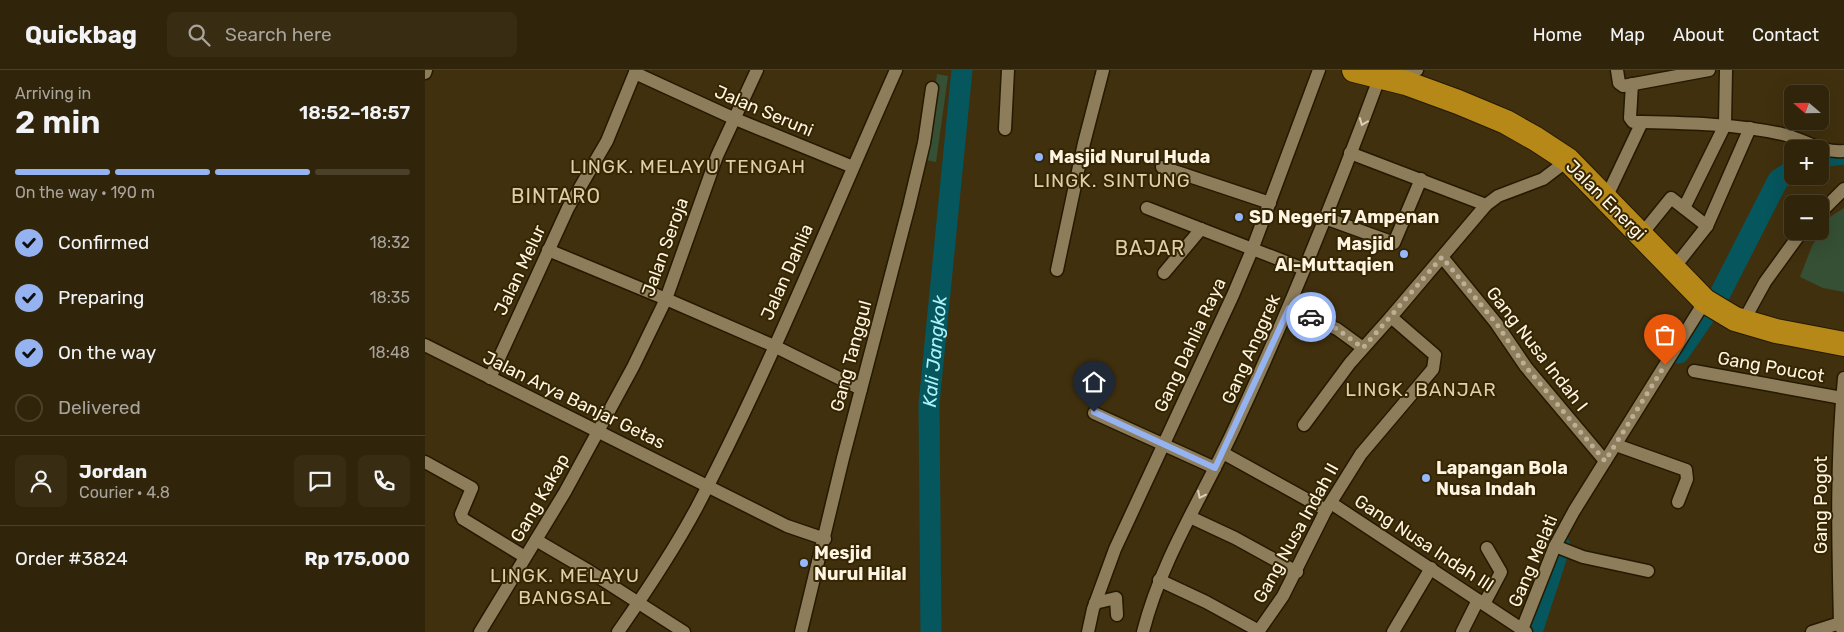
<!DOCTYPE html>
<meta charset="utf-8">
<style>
:root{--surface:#30240a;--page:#382c13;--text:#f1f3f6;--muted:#a8a49c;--line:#4b412b;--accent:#95b2f1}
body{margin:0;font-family:Rubik,sans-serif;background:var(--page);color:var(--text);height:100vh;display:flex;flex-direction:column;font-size:19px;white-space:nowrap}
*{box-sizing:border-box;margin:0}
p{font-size:16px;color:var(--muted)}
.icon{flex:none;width:28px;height:28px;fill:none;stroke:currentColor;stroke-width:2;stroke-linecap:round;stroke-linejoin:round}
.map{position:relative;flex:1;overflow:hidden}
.drawer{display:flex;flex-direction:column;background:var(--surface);width:425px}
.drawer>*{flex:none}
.needle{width:32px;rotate:290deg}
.buttons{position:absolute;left:1359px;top:15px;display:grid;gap:10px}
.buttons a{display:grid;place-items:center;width:45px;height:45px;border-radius:8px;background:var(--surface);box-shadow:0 5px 20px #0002,0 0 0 1px var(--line);font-size:25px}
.pin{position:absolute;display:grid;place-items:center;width:42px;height:42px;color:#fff;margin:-51px -21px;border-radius:50% 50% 50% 0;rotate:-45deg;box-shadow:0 0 5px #0007}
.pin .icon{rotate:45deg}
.courier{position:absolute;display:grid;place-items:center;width:50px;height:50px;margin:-25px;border:4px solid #95b2f1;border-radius:50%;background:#fff;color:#222;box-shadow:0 1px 6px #0007}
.headline em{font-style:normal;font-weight:600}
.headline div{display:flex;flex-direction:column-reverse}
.headline{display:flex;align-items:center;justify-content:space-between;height:85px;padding:0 15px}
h1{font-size:32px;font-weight:600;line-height:38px}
.bar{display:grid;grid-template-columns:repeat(4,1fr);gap:8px 5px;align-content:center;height:60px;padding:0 15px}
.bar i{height:6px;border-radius:4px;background:var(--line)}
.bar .on{background:var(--accent)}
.bar p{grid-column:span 4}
.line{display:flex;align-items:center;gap:12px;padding:0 15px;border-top:1px solid var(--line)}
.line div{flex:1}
.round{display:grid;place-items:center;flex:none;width:52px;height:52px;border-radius:8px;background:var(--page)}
ol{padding:0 15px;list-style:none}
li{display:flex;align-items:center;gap:15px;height:55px}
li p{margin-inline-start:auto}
li .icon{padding:5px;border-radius:50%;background:var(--accent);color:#111;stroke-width:4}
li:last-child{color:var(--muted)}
li i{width:28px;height:28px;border:2px solid var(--line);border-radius:50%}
header{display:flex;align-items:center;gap:30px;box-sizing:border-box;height:70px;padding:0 25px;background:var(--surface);border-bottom:1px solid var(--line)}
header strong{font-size:24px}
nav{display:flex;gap:28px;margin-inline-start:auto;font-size:18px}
.search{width:350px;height:45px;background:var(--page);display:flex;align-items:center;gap:12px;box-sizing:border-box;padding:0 18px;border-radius:8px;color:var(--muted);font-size:19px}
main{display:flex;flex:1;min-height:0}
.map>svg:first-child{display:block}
</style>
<header>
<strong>Quickbag</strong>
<div class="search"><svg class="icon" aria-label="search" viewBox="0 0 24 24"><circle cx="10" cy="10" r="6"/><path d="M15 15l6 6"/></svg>Search here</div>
<nav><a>Home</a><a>Map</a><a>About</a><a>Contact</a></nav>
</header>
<main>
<section class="drawer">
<div class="headline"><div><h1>2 min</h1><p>Arriving in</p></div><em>18:52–18:57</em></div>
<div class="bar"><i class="on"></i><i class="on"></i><i class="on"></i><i></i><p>On the way · 190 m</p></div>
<ol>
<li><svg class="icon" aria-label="check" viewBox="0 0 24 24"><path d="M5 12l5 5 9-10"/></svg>Confirmed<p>18:32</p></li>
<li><svg class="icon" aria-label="check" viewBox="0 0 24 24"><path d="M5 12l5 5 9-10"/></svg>Preparing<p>18:35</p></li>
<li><svg class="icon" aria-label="check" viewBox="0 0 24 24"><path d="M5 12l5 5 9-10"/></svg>On the way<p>18:48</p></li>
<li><i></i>Delivered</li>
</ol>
<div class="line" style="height:90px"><a class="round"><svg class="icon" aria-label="person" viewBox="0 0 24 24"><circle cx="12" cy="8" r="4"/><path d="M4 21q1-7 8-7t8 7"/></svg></a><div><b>Jordan</b><p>Courier · 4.8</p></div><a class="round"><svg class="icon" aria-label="chat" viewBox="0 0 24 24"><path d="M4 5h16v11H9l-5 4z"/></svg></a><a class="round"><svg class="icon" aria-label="phone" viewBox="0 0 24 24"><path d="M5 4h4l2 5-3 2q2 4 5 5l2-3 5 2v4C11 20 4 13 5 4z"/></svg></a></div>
<div class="line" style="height:65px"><div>Order #3824</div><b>Rp 175,000</b></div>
</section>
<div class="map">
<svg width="1419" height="562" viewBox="0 0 1419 562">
<rect width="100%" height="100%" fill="#40300e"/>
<g fill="#355035">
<path d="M512,4l11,2 -12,86 -10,-2z"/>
<path d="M1419,138v84l-21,-4 -23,-11 12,-31 18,-29z"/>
</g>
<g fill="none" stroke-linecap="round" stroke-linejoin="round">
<g stroke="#06565d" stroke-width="21">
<path d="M1395,87l24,-3"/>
<path d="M1254,283l42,-61 57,-112 15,-10"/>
<path id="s1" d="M506,562l-2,-228 33,-334"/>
<path d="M1107,562l28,-86"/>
</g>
<defs>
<g id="street">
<path d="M1192,0l2,13 4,3 86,-16"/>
<path d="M982,2l10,-2"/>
<path d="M0,3l1,-3"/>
<path d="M210,3l98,45 120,49"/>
<path d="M1217,52c47,1 94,2 140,12 23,5 37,19 62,17"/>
<path d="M580,59l3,-59"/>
<path d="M925,83l136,52"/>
<path d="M737,97l108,36"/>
<path d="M1181,128l36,-76h-9l-3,-4 2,-34"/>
<path d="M722,138l157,61"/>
<path d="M1259,138l41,-83 1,-55"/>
<path d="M1395,143l24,-24"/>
<path d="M900,148l69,25 27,-64"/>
<path d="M1216,165l30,-37 36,28"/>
<path d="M123,180l118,49 108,47 87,43"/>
<path d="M1017,187l54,66 30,44 79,94"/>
<path d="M1248,199l34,-43 43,-98"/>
<path d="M632,200l27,-127 19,-73"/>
<path d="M739,203l37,-44"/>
<path d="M864,238l48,21 26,19"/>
<path d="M1318,252l22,-40 37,-51"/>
<path d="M0,275l362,181 38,13"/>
<path d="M1269,301l148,27"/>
<path d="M65,308l78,-170 39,-67 29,-71"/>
<path d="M669,343l121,55"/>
<path d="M879,355l46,-62 41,-46"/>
<path d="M1191,375l70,25 1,9 -9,23"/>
<path d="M798,383l103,57"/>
<path d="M0,392l47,26 -11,26 2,5 62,38"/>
<path d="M906,433l195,129"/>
<path d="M765,447l45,21 62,34"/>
<path d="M111,470l53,31 95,61"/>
<path d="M1130,476l28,11 65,14"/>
<path d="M734,510l47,22 53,29"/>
<path d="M670,533l21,-5 1,17"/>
<path d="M1059,534l17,-32 -14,-24"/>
<path d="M55,562l85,-140 68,-125 33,-68 51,-143 40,-86"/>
<path d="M193,562c28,-40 56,-82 79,-125 74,-141 134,-291 199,-437"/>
<path d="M376,562l42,-174 66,-252 15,-63 8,-55"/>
<path d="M663,562l5,-23 22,-60 118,-254 19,-45 67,-180"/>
<path d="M718,562c18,-72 60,-136 91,-203 54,-116 102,-234 146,-353"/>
<path d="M833,562l25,-36 43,-86 35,-56 72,-85 2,-14 -44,-38 95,-112 12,-9 45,-17 25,-19"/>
<path d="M968,562l38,-64"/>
<path d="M1037,562l16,-32"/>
<path d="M1096,562l34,-86 19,-35 131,-210"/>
<path d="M1387,562l28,-9"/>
<path d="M1418,562l-3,-9c-2,-82 -4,-163 4,-245"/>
</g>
<path id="highway" d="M929,0l52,13 52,19 48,20 30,17 32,21 137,141 30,18 41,12 68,13"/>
</defs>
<use href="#street" stroke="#241901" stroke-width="15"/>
<use href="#highway" stroke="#241901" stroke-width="26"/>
<use href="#street" stroke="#8e7d5a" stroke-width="12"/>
<use href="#highway" stroke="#b58817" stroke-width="24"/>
</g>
<defs><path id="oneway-chevron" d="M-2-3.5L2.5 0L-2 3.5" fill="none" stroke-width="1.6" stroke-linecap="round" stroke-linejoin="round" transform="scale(1.25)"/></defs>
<g stroke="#dcd0b8">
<use href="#oneway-chevron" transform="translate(938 52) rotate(111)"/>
<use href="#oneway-chevron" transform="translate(776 425) rotate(116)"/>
</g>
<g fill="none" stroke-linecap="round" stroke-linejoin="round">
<path stroke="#bcaf97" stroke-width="5" stroke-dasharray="0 9" d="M886,247l26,12 26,19 79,-91 54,66 30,44 79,94 60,-96"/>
<path stroke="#95b2f1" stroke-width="6" d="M669,342l121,56 74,-160 22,9"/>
</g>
<g fill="#94b7fd" stroke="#352603" stroke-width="2">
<circle cx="614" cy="87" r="5"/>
<circle cx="814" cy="147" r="5"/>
<circle cx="979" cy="184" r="5"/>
<circle cx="1001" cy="408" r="5"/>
<circle cx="379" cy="493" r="5"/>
</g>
<g text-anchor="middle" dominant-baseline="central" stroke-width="4" stroke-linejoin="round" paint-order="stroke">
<g font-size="18" fill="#fef4e1" stroke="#352603">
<text transform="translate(339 41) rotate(23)">Jalan Seruni</text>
<text transform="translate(1181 130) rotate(45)">Jalan Energi</text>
<text transform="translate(240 177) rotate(-70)">Jalan Seroja</text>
<text transform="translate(95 200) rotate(-65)">Jalan Melur</text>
<text transform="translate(362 202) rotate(-66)">Jalan Dahlia</text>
<text transform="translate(765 275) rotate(-65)">Gang Dahlia Raya</text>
<text transform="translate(826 279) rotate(-66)">Gang Anggrek</text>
<text transform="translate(1112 279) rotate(52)">Gang Nusa Indah I</text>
<text transform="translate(426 286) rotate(-75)">Gang Tanggul</text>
<text transform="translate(1346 297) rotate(10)">Gang Poucot</text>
<text transform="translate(149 330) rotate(26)">Jalan Arya Banjar Getas</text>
<text transform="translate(115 428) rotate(-60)">Gang Kakap</text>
<text transform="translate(1396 435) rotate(-90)">Gang Pogot</text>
<text transform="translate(871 463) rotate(-61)">Gang Nusa Indah II</text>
<text transform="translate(999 473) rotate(33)">Gang Nusa Indah III</text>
<text transform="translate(1108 491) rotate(-67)">Gang Melati</text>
</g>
<g font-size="18" font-weight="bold" fill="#fef4e1" stroke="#352603" text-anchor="start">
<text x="624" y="87">Masjid Nurul Huda</text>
<text x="824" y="147">SD Negeri 7 Ampenan</text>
<text x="969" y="174" text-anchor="end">Masjid<tspan x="969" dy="21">Al-Muttaqien</tspan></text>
<text x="1011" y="398">Lapangan Bola<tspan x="1011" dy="21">Nusa Indah</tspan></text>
<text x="389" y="483">Mesjid<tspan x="389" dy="21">Nurul Hilal</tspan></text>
</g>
<g font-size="19" letter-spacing="1" fill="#e0cea8" stroke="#352603">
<text x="263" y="96">LINGK. MELAYU TENGAH</text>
<text x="687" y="110">LINGK. SINTUNG</text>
<text x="996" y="319">LINGK. BANJAR</text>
<text x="140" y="505">LINGK. MELAYU<tspan x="140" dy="22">BANGSAL</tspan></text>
</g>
<g font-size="19" font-style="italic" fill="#adf2fa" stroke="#352603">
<text stroke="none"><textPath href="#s1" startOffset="281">Kali Jangkok</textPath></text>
</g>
<g font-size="20" letter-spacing="1" fill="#e0cea8" stroke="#352603">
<text x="131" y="126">BINTARO</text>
<text x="725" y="178">BAJAR</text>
</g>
</g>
</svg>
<div class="buttons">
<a><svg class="needle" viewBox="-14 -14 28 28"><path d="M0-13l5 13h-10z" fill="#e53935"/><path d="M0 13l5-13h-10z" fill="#a8a49c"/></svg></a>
<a>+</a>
<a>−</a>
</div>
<div class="pin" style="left:1240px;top:295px;background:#ea580c"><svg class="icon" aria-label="bag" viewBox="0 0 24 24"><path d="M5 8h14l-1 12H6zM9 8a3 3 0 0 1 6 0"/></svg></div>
<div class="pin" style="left:669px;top:342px;background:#1f2937"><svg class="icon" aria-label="home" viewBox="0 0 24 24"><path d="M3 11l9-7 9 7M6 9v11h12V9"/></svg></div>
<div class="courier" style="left:886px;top:247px"><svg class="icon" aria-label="car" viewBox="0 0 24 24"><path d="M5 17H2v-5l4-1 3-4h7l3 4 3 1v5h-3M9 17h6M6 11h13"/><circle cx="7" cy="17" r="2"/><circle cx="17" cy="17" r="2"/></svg></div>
</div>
</main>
